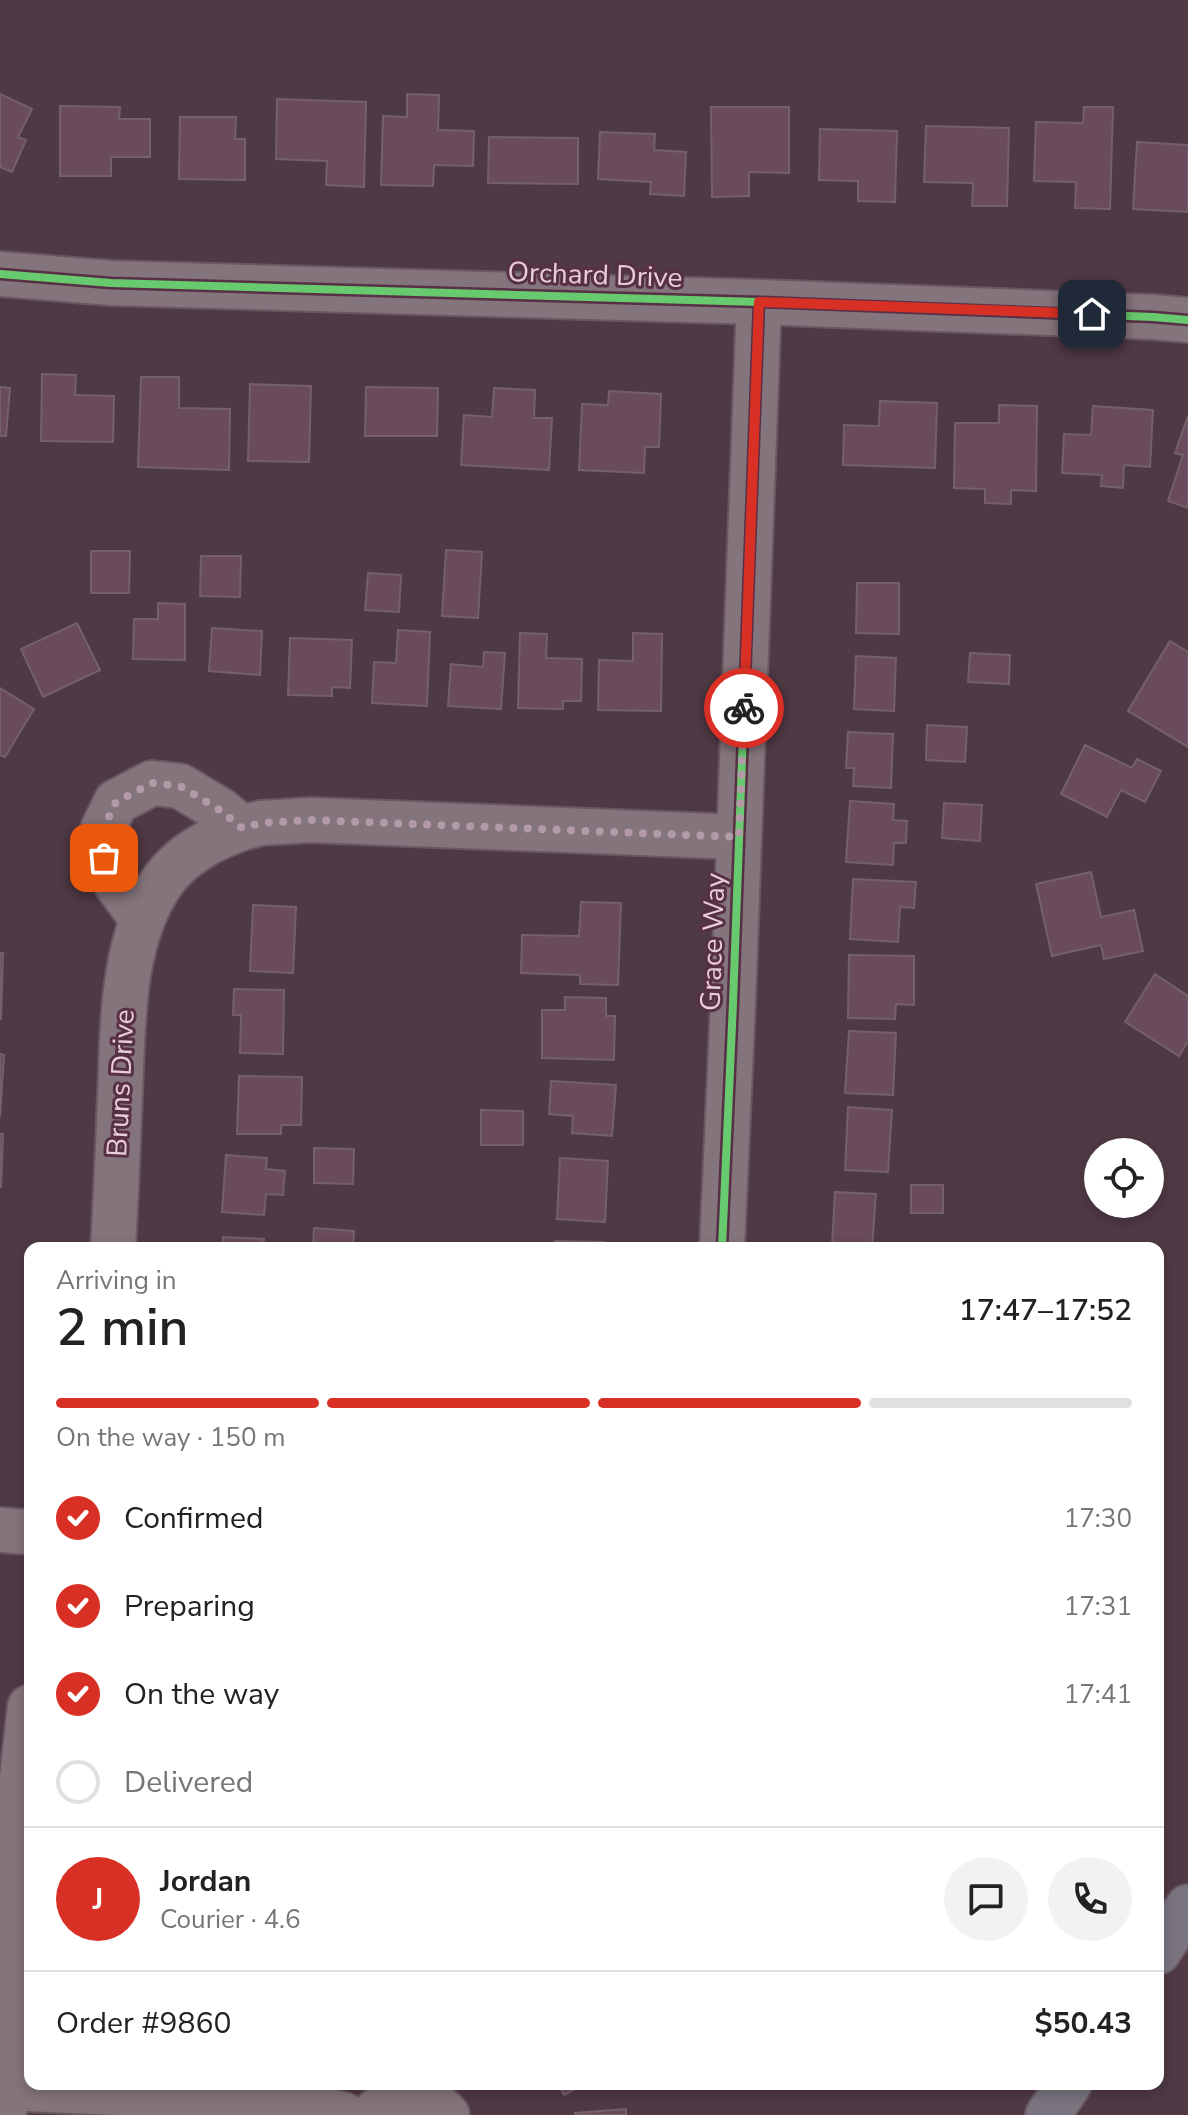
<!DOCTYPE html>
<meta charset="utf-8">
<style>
:root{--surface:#fff;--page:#f2f2f2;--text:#222;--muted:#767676;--line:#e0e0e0;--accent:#d93025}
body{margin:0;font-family:"Nunito Sans",sans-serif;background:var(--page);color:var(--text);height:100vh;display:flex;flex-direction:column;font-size:30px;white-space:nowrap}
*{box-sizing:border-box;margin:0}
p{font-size:26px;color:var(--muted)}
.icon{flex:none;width:44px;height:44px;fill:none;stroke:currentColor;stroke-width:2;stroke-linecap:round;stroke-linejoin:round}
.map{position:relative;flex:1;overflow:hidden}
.drawer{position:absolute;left:24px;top:1242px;width:1140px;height:848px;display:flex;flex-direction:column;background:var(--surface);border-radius:16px;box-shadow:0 4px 12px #0003}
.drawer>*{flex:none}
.tools{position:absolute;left:1084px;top:1138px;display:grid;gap:16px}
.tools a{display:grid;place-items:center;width:80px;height:80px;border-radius:50%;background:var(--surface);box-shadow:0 4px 12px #0003;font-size:40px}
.pin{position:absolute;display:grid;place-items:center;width:68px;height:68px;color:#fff;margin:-34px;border-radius:16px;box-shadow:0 4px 12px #0006}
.courier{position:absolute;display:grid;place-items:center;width:80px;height:80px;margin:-40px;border:6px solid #d93025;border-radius:50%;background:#fff;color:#222;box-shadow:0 2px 10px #0007}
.head em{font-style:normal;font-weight:600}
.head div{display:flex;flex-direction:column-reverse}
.head{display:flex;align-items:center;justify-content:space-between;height:136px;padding:0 32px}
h1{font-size:52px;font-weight:600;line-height:60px}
.bar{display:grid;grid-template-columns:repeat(4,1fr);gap:12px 8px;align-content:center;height:96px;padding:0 32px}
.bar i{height:10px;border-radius:6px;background:var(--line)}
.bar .active{background:var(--accent)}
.bar p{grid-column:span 4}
.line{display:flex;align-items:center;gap:20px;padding:0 32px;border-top:2px solid var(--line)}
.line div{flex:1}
.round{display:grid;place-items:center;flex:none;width:84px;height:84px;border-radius:42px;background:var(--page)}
ol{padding:0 32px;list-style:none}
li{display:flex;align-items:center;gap:24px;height:88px}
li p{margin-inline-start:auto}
li .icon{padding:8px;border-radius:50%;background:var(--accent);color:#fff;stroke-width:4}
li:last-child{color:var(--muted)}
li i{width:44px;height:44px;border:4px solid var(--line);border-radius:50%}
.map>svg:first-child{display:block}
</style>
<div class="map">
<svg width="1188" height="2115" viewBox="0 0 1188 2115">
<rect width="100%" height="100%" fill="#4f3944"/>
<g fill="#694b5c" stroke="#74606a" stroke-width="2">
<path d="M0,94l32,15 -14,28 8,3 -14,32 -12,-5z"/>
<path d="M407,94l32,1 -1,35 36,1 -1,35 -39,-1 -1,21 -52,-1 2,-69 24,1z"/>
<path d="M277,99l89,3 -2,85 -38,-2 1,-24 -51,-2z"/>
<path d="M60,106l60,1 -1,12h31v38h-39v19h-51z"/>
<path d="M711,107h78v66l-40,-1v24l-37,1z"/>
<path d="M1084,107h29l-3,102 -35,-1 1,-26 -42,-1 2,-59 47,1z"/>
<path d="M180,117h56l-1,22h10v41l-66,-1z"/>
<path d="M926,126l83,2 -2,78h-35l1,-23 -49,-1z"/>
<path d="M820,129l77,2 -2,71 -37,-1v-20l-39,-1z"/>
<path d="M600,132l55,2 -1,16 32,2 -2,44 -34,-2 1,-12 -53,-3z"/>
<path d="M489,137l89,1v46l-90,-1z"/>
<path d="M1137,142l51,3v67l-55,-3z"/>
<path d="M42,374l34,1 -1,20 39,1 -1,46 -72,-1z"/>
<path d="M141,377h38v31l51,1 -1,61 -91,-3z"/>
<path d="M250,384l61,2 -2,76 -61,-1z"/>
<path d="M0,387l10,1 -4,48h-6z"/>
<path d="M366,387l72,1 -1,48h-72z"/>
<path d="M494,388l41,2 -1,28h18l-3,52 -88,-5 3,-50 28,2z"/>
<path d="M609,391l52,3 -2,53h-14l-1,26 -65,-3 3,-66 26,1z"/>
<path d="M880,401l57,2 -2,65 -92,-3 1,-40 35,1z"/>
<path d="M999,405l38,1 -1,85 -25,-1v14l-26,-1v-14l-31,-1 1,-65h44z"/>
<path d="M1093,406l60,4 -3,57 -26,-2 -1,23 -22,-2 1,-11 -40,-2 2,-39 27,1z"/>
<path d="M1188,416v92l-20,-7 15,-46 -8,-2z"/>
<path d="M446,550l36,2 -4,66 -36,-2z"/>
<path d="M91,551h39l-1,42h-38z"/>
<path d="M201,556h40l-1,41 -40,-1z"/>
<path d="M368,573l33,2 -2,37 -34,-2z"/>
<path d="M857,583h42v51l-43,-1z"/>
<path d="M158,603l27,1v56l-52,-1 1,-40h24z"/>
<path d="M77,623l23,47 -57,27 -22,-48z"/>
<path d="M212,628l50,3 -2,44 -51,-4z"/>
<path d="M398,630l32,2 -3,74 -55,-3 2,-41 22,1z"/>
<path d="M520,633l27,1 -1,24 36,1 -1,42h-18v8l-45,-1z"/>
<path d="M633,633l29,1 -1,77 -63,-1 1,-50 34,1z"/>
<path d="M290,638l62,2 -2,48 -18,-1v9l-44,-1z"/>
<path d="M1170,641l18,11v95l-60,-36z"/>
<path d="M484,652l21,1 -4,56 -53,-3 3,-42 32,3z"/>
<path d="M970,653l40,2 -1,29 -41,-2z"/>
<path d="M856,656l40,2 -2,53 -40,-2z"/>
<path d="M0,688l34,21 -29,48 -5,-2z"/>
<path d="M927,725l40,2 -2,35 -39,-2z"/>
<path d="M848,732l45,2 -2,54 -38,-2 1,-18h-8z"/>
<path d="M1085,745l47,23 5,-9 24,12 -16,31 -24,-12 -14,27 -46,-23z"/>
<path d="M850,801l44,3 -1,16 14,1 -1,22h-12l-1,22 -47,-3z"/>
<path d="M944,803l38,2 -2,36 -38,-3z"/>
<path d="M1091,872l10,45 33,-7 9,41 -39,8 -3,-14 -49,11 -16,-72z"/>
<path d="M853,879l63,3 -2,26 -14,-1 -2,35 -48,-3z"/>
<path d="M581,902l40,1 -3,82 -38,-1v-9l-59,-2 1,-38 57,1z"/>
<path d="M253,905l43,2 -3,66 -43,-2z"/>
<path d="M0,953h3l-2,66h-1z"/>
<path d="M849,955l65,1v49l-18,-1 -1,15 -47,-1z"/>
<path d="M1155,974l33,22v45l-9,15 -54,-34z"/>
<path d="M234,989l50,1 -1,64 -43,-1 1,-38h-8z"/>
<path d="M565,997l41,1v18h9l-1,44 -72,-2v-48h23z"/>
<path d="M849,1031l47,2 -3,62 -48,-2z"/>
<path d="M0,1054l4,1 -4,62z"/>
<path d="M239,1076l63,1 -1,48h-20v9h-44z"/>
<path d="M551,1081l65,4 -4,51 -40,-3 1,-17 -24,-2z"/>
<path d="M848,1107l44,3 -4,62 -43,-2z"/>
<path d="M481,1110l42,1v34h-42z"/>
<path d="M0,1134h3l-2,53h-1z"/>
<path d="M314,1148l40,1 -1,35 -39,-1z"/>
<path d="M226,1155l41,3 -1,11 19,2 -2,24 -17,-1 -2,21 -42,-3z"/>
<path d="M560,1158l48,3 -3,61 -48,-3z"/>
<rect x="911" y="1185" width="32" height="28"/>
<path d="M835,1192l41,2 -4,54 -40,-2z"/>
<path d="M314,1228l40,3 -1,17h-40z"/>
<path d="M223,1237l41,2 -1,9h-41z"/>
<path d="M555,1241l49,1v6h-49z"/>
<path d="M558,2084h27l-21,11z"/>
<path d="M626,2109v6h-51v-2z"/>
</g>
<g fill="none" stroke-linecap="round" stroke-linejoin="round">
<defs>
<g id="minor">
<path d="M0,274l111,9 648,19 394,15 35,3"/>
<path d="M142,919l-25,-34 -13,-27 -1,-29 13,-27 36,-19 28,3 40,24 22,18 19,-5 51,-3 427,17"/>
<path d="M113,1248c3,-51 5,-102 7,-153 3,-69 1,-154 42,-213 20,-28 49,-43 80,-54"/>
<path d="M722,1248l11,-245 26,-701"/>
<path d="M0,1530l30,2"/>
<path d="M5,2088l223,10 70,6 46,11"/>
<path d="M4,2115l10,-267 16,-141"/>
<path d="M372,2115c20,-20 55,-23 75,0"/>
</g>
<g id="highway">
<path d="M1158,1952l30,-45"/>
<path d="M1048,2115l21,-31"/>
</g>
</defs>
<use href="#minor" stroke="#6a5761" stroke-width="48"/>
<use href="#highway" stroke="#6a5761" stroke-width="48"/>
<use href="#minor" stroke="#84747c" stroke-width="44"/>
<use href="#highway" stroke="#79747e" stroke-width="44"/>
<defs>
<g id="cycleway">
<path d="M0,274l111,9 648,19 394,15 35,3"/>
<path d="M722,1248l11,-245 26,-701"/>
</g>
</defs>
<use href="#cycleway" stroke="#583045" stroke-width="13"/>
<use href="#cycleway" stroke="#67ca6e" stroke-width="8"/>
</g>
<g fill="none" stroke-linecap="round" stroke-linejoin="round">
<path stroke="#b29aa6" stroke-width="8" stroke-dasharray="0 14.4" d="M104,858l-1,-29 13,-27 36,-19 28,3 40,24 22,18 19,-5 51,-3 427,17 5,-129"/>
<path stroke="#d93025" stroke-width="10" d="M744,708l15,-406 333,12"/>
</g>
<g text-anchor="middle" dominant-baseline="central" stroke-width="6" stroke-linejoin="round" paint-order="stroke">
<g font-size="28" fill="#e8cedb" stroke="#583045">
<text transform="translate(595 275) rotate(2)">Orchard Drive</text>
<text transform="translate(713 942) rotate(-88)">Grace Way</text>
<text transform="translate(121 1083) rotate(-87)">Bruns Drive</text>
</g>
</g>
</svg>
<div class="tools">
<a><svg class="icon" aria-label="locate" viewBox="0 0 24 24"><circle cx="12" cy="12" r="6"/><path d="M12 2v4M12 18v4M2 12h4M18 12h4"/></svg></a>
</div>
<div class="pin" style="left:104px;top:858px;background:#ea580c"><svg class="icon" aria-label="bag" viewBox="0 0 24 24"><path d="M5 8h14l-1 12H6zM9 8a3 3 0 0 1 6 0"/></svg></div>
<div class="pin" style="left:1092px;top:314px;background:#1f2937"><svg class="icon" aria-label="home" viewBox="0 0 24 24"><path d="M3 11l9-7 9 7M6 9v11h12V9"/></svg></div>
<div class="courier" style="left:744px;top:708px"><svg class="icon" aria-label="bike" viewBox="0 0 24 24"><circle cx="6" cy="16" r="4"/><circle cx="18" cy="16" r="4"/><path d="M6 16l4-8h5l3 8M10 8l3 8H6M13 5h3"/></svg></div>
<section class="drawer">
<div class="head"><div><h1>2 min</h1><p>Arriving in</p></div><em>17:47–17:52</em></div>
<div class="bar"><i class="active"></i><i class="active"></i><i class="active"></i><i></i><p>On the way · 150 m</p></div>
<ol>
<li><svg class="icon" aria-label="check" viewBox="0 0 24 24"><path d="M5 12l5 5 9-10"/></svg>Confirmed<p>17:30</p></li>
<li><svg class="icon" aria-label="check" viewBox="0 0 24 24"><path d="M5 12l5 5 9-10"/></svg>Preparing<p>17:31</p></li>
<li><svg class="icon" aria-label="check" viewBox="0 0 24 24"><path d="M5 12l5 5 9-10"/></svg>On the way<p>17:41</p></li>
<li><i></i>Delivered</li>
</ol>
<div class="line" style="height:144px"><b class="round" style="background:var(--accent);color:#fff">J</b><div><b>Jordan</b><p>Courier · 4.6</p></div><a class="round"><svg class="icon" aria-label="chat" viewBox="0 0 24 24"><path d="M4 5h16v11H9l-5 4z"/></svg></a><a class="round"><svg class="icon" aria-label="phone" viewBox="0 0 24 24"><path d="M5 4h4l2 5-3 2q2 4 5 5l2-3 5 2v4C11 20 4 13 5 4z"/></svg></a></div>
<div class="line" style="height:104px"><div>Order #9860</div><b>$50.43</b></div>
</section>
</div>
